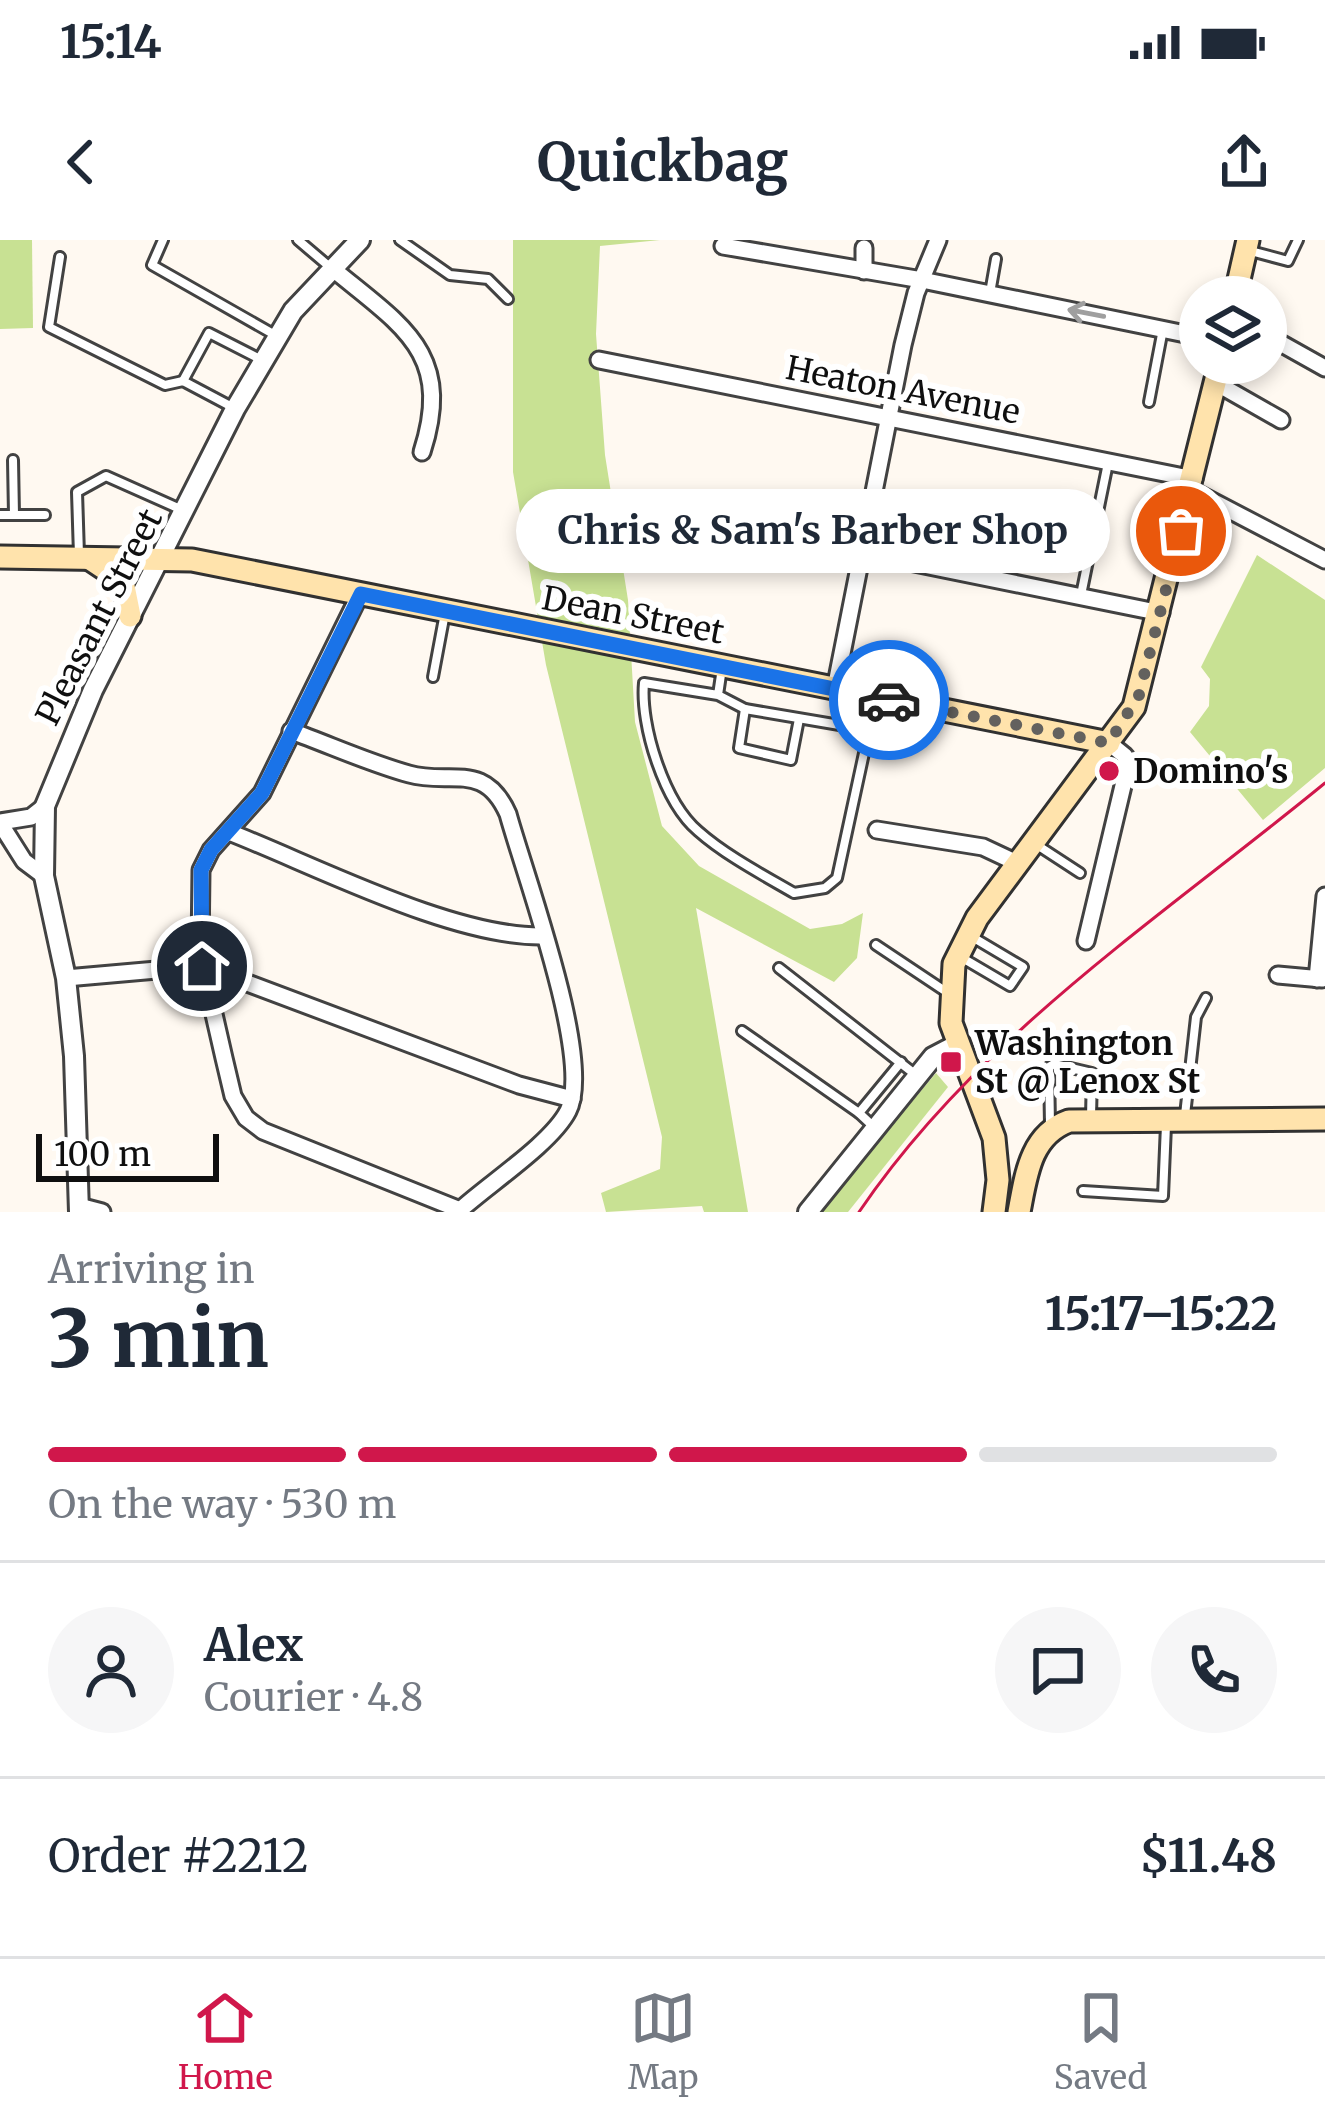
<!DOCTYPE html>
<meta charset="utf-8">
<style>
:root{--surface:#fff;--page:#f6f6f7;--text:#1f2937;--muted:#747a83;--line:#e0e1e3;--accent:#d0174b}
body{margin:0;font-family:Merriweather,serif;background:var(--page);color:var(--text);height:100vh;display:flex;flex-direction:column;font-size:45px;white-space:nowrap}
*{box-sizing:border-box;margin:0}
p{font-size:39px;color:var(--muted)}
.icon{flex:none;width:66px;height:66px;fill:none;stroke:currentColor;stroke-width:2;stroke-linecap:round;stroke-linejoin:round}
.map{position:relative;height:972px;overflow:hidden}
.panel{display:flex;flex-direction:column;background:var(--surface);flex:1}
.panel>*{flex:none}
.fabs{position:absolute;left:1179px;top:36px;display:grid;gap:24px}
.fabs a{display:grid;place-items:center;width:108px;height:108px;border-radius:50%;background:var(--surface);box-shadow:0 6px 18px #0003;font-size:60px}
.scale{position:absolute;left:36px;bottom:30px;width:183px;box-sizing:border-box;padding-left:12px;border:6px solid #0f0f0f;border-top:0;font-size:33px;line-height:42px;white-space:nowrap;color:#0f0f0f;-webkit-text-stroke:9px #fff;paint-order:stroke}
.pin{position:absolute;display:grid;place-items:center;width:102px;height:102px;color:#fff;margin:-51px;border:6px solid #fff;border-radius:50%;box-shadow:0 3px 12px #0007}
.courier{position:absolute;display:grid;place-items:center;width:120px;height:120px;margin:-60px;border:9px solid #1a73e8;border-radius:50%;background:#fff;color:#222;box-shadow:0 3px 15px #0007}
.bubble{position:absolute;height:84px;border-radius:42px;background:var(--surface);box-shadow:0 6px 18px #0003;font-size:39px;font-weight:700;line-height:84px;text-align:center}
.summary em{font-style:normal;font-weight:700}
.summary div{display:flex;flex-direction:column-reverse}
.summary{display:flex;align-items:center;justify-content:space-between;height:204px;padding:0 48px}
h1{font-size:78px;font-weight:700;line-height:90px}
.bar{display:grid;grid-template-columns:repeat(4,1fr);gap:18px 12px;align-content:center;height:144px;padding:0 48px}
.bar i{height:15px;border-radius:9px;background:var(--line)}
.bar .on{background:var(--accent)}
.bar p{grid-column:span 4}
.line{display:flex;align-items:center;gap:30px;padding:0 48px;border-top:3px solid var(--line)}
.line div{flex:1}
.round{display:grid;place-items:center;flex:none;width:126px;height:126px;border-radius:63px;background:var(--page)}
.status{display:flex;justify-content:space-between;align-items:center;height:84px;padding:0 60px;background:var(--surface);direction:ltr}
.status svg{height:33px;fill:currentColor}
header{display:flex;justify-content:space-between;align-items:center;height:156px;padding:0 48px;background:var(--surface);font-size:54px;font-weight:700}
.tabs{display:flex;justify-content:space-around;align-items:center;height:168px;border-top:3px solid var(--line);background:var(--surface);font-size:33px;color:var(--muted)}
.tabs a{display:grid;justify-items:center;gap:6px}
.tabs .on{color:var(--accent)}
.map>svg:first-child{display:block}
</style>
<div class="status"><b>15:14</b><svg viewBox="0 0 49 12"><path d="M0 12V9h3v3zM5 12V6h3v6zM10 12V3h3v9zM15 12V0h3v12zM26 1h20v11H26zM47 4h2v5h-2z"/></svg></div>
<header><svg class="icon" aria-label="back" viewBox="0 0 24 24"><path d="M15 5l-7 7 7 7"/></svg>Quickbag<svg class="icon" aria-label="share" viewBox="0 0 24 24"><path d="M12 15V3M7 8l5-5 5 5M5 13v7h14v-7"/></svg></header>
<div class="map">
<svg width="1325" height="972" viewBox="0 0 1325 972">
<rect width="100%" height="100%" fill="#fff9f1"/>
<g fill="#c8e193">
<path d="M0,0h32l1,88 -33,1z"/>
<path d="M513,0h147l-60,6 -4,88 9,121 23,145 7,122 27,104 37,40 111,63 32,-5 21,-11 -6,45 -23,24 -138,-74 52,304h-44l-2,-6 -96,6 -5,-19 59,-24 2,-32 -116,-472 -33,-193z"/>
<path d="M1257,315l68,45v168l-62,52 -73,-88 19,-26 1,-27 -9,-12z"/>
<path d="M936,833l12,14 -100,125h-30z"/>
</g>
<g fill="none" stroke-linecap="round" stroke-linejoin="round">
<defs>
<g id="service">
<path d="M163,0l-11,25 123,70"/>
<path d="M298,0l33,28"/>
<path d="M400,0l50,35 38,4 20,20"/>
<path d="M1247,10l41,11 10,-21"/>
<path d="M60,17l-11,70 116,58 18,-4 51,27"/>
<path d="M990,53l6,-34"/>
<path d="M183,141l26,-48 51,26"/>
<path d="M1149,162l14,-73"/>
<path d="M13,220l1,55"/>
<path d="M0,275h45"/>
<path d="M79,315l-2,-63 29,-16 74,33"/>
<path d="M1081,355l27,-132"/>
<path d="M433,437l12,-64"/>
<path d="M718,455l27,14 124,21 -32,148 -12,10 -31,5c-31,-18 -69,-38 -96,-62 -34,-29 -58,-106 -54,-148l74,12 4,-27"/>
<path d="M745,469l-6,39 52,12 8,-41"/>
<path d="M869,490l8,-31"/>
<path d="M1034,603l46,30"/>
<path d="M876,705l72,48"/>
<path d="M959,716l51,30 13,-19 -49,-29"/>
<path d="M779,728l137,107"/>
<path d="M742,791l117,82"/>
<path d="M1185,875l11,-98 10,-19"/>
<path d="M1050,885l-1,-58 5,-3 38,9 -1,44"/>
<path d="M875,888l-16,-15 42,-51"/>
<path d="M1083,951l80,5 3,-71"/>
</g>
<g id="minor">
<path d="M723,6l199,34 278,57"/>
<path d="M333,29c69,57 121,84 89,183"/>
<path d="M864,31v-23"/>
<path d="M1266,95l59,33"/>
<path d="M599,120l595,119"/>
<path d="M1216,143l65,37"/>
<path d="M1191,250l134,70"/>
<path d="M614,262l547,111"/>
<path d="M360,354l-98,199 -51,57 -10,20 -1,83 24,105 9,38 13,22 17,13 197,79"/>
<path d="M835,449l68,-344 13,-52 22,-53"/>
<path d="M291,491c39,14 78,32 118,43 41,12 75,-14 99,40 17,62 86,247 60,297 -17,33 -81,74 -110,101"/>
<path d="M0,582l31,-5 14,-11"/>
<path d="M0,583l24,38 20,15"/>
<path d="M877,590l106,17 34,16"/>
<path d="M229,592c87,34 223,105 313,104"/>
<path d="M1086,701l41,-172 -2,-13 -16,-13"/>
<path d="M1278,735l44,4"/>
<path d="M66,738l136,-12 317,119 53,14"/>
<path d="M1317,739l8,-83"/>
<path d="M79,966l23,6"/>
</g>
<g id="tertiary">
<path d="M79,972l-5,-156 -8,-78 -22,-102 1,-70 48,-116 142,-281 58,-98 67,-71"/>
<path d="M808,972l125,-155 23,-12"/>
</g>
<g id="secondary">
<path d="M1235,57l13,-57"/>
<path d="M0,317l192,3 917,183"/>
<path d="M90,319l33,22 7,35"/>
<path d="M994,972l4,-32 -4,-42 -43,-115 3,-59 23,-46 157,-211 86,-344"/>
<path d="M1019,972c7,-36 11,-77 50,-91l256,-2"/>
</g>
</defs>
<use href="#service" stroke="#424242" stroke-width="14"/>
<use href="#minor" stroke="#424242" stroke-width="21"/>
<use href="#tertiary" stroke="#424242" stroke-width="24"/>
<use href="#secondary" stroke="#313131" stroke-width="27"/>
<use href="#service" stroke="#fff" stroke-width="8"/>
<use href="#minor" stroke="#fff" stroke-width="15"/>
<use href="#tertiary" stroke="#fff" stroke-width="18"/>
<use href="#secondary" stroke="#ffe3ac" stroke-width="21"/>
<path stroke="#d0174b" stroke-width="3" d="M859,972c119,-176 304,-296 466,-429"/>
</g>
<defs><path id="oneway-shaft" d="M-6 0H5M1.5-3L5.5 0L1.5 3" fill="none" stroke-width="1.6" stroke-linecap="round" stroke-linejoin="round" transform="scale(3)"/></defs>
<use stroke="#9f9f9f" href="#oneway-shaft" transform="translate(1086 73) rotate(-169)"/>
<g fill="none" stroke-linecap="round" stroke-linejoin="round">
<path stroke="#63615e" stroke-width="12" stroke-dasharray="0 21.6" d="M889,460l220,43 30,-48 42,-164"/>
<path stroke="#1a73e8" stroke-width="15" d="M202,726l-1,-96 10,-20 51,-57 99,-199 528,106"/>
</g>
<g fill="#d0174b" stroke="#fff" stroke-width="4.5">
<circle cx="1109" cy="531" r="12"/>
<rect x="939" y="810" width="24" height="24" rx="6"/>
</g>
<g text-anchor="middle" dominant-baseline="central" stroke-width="12" stroke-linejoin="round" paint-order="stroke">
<g font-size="33" fill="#0f0f0f" stroke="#fff">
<text transform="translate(903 150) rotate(11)">Heaton Avenue</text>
<text transform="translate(633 375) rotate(11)">Dean Street</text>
<text transform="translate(99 377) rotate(-63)">Pleasant Street</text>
</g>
<g font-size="33" font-weight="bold" fill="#0f0f0f" stroke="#fff" text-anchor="start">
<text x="1133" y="531">Domino's</text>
<text x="975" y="803">Washington<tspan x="975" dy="38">St @ Lenox St</tspan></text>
</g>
</g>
</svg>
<div class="fabs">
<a><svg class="icon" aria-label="layers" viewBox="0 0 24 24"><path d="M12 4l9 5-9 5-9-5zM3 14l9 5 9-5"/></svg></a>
</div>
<div class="scale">100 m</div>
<div class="pin" style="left:1181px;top:291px;background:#ea580c"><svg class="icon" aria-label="bag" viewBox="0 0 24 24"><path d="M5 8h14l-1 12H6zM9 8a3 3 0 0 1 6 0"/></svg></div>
<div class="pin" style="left:202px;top:726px;background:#1f2937"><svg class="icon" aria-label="home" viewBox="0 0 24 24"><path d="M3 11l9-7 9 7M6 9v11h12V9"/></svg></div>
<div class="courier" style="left:889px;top:460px"><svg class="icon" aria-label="car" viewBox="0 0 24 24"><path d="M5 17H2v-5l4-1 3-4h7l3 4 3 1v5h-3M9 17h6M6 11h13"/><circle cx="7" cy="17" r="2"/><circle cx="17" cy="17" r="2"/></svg></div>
<div class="bubble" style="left:516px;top:249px;width:594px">Chris &amp; Sam's Barber Shop</div>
</div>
<section class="panel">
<div class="summary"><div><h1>3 min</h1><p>Arriving in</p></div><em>15:17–15:22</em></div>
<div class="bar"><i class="on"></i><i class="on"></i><i class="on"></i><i></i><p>On the way · 530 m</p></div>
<div class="line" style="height:216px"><a class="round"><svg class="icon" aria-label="person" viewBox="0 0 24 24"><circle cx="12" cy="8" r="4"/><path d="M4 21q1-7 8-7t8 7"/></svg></a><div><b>Alex</b><p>Courier · 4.8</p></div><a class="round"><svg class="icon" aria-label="chat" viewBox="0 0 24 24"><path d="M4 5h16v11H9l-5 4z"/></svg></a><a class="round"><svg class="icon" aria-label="phone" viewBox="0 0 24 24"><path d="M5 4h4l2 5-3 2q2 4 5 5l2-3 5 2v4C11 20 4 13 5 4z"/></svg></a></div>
<div class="line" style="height:156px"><div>Order #2212</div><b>$11.48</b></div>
</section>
<nav class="tabs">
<a class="on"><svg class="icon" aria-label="home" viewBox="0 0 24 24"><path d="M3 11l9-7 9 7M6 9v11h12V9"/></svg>Home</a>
<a><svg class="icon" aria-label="map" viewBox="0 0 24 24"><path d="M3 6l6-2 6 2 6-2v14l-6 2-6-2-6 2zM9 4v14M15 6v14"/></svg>Map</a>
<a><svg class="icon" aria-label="saved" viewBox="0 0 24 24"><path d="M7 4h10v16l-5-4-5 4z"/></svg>Saved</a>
</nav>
